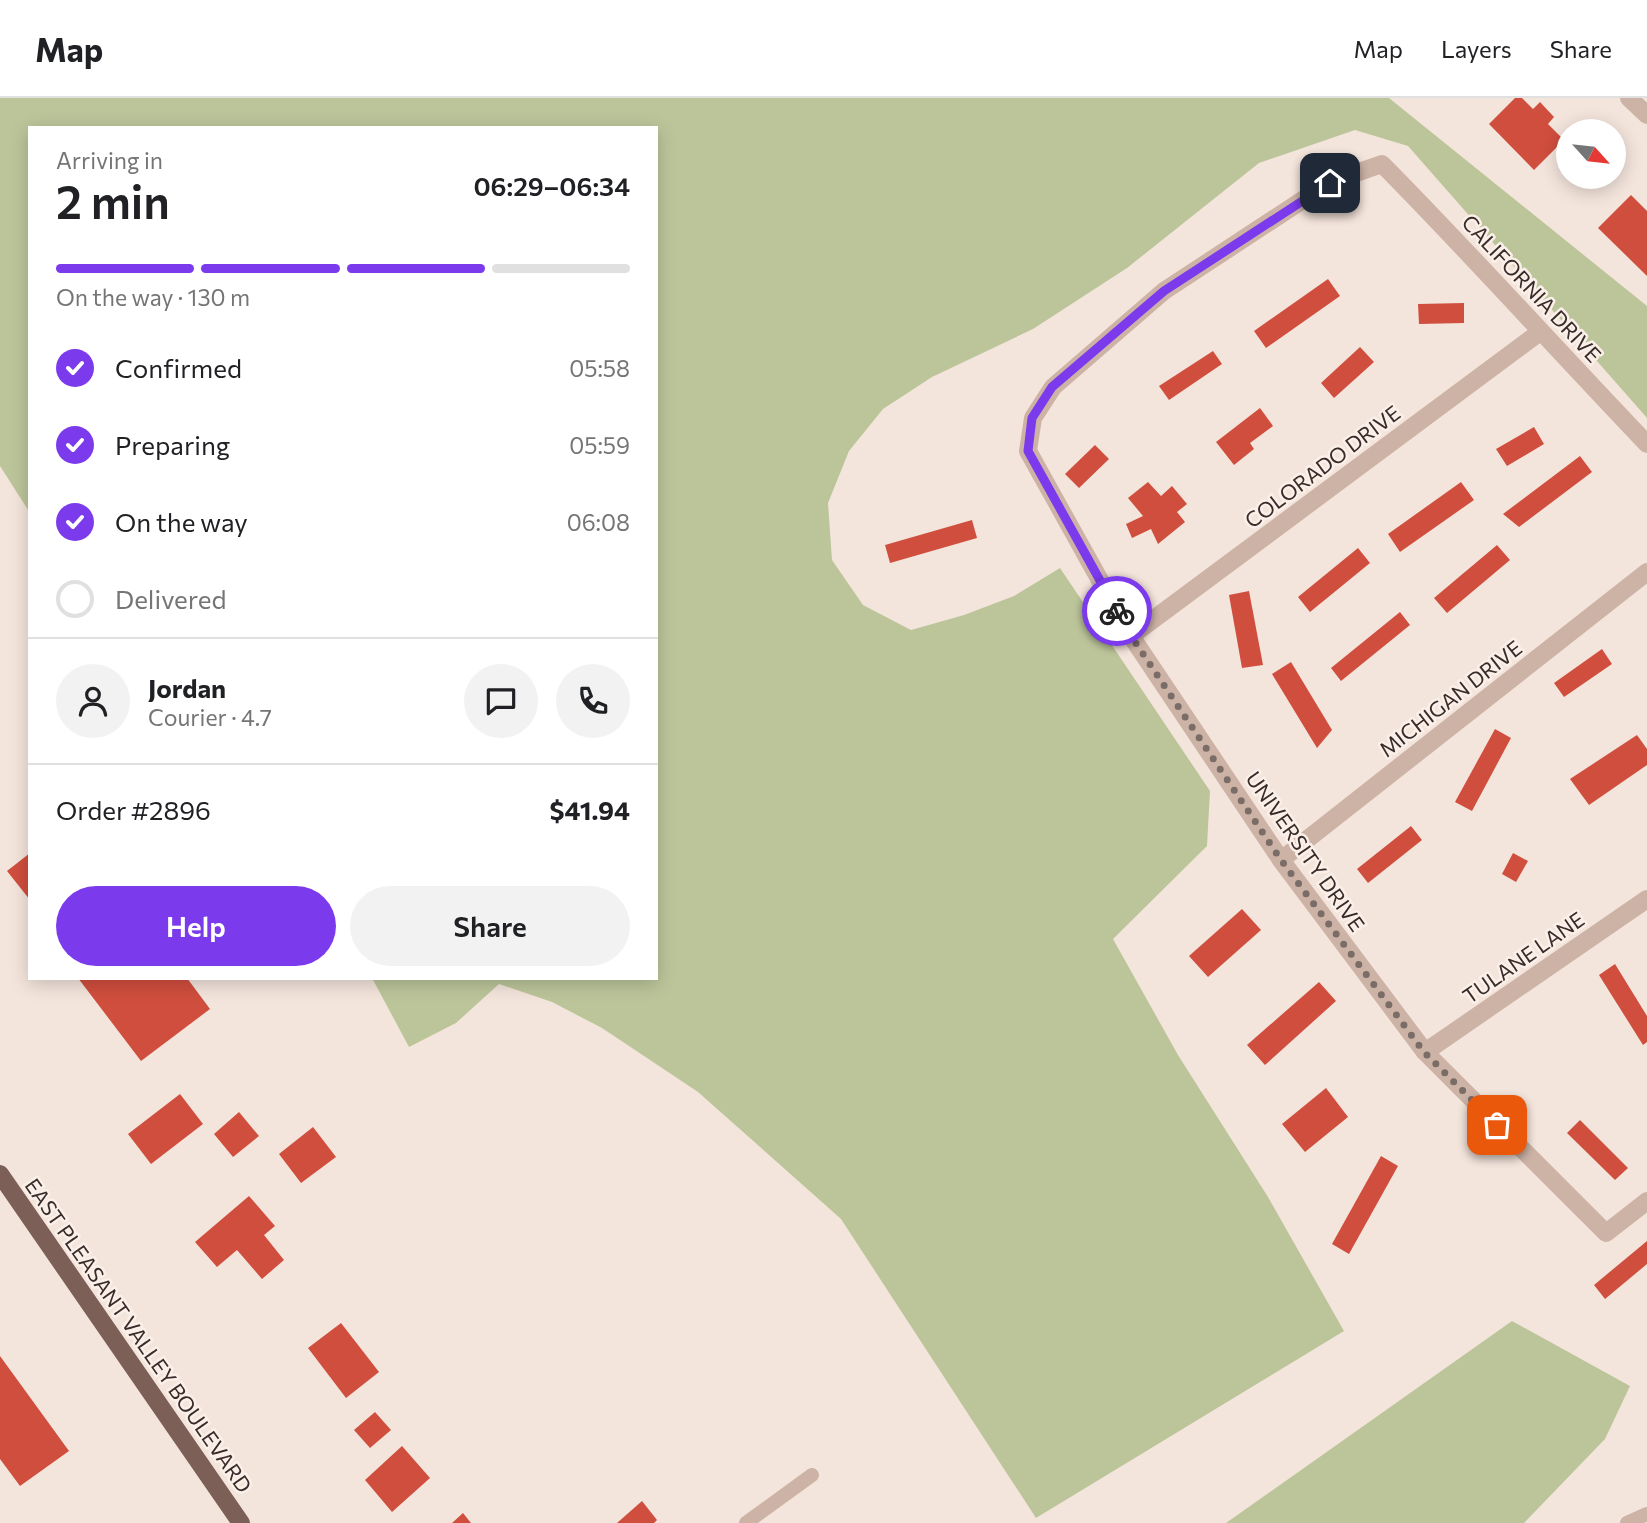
<!DOCTYPE html>
<meta charset="utf-8">
<style>
:root{--surface:#fff;--page:#f2f2f2;--text:#202124;--muted:#757577;--line:#e0e0e0;--accent:#7c3aed}
body{margin:0;font-family:Commissioner,sans-serif;background:var(--page);color:var(--text);height:100vh;display:flex;flex-direction:column;font-size:26px;white-space:nowrap}
*{box-sizing:border-box;margin:0}
p{font-size:23px;color:var(--muted)}
.icon{flex:none;width:38px;height:38px;fill:none;stroke:currentColor;stroke-width:2;stroke-linecap:round;stroke-linejoin:round}
.map{position:relative;flex:1;overflow:hidden}
.panel{position:absolute;left:28px;top:28px;width:630px;height:854px;display:flex;flex-direction:column;background:var(--surface);border-radius:0px;box-shadow:0 4px 18px #0003}
.panel>*{flex:none}
.needle{width:46px;rotate:117deg}
.fabs{position:absolute;left:1556px;top:21px;display:grid;gap:14px}
.fabs a{display:grid;place-items:center;width:70px;height:70px;border-radius:50%;background:var(--surface);box-shadow:0 4px 18px #0003;font-size:35px}
.pin{position:absolute;display:grid;place-items:center;width:60px;height:60px;color:#fff;margin:-30px;border-radius:14px;box-shadow:0 4px 10px #0006}
.courier{position:absolute;display:grid;place-items:center;width:70px;height:70px;margin:-35px;border:5px solid #7c3aed;border-radius:50%;background:#fff;color:#222;box-shadow:0 2px 9px #0007}
.head em{font-style:normal;font-weight:600}
.head div{display:flex;flex-direction:column-reverse}
.head{display:flex;align-items:center;justify-content:space-between;height:119px;padding:0 28px}
h1{font-size:46px;font-weight:600;line-height:52px}
.bar{display:grid;grid-template-columns:repeat(4,1fr);gap:10px 7px;align-content:center;height:84px;padding:0 28px}
.bar i{height:9px;border-radius:5px;background:var(--line)}
.bar .on{background:var(--accent)}
.bar p{grid-column:span 4}
.line{display:flex;align-items:center;gap:18px;padding:0 28px;border-top:2px solid var(--line)}
.line div{flex:1}
.round{display:grid;place-items:center;flex:none;width:74px;height:74px;border-radius:37px;background:var(--page)}
ol{padding:0 28px;list-style:none}
li{display:flex;align-items:center;gap:21px;height:77px}
li p{margin-inline-start:auto}
li .icon{padding:7px;border-radius:50%;background:var(--accent);color:#fff;stroke-width:4}
li:last-child{color:var(--muted)}
li i{width:38px;height:38px;border:4px solid var(--line);border-radius:50%}
.button{display:flex;gap:14px;margin-top:auto;padding:14px 28px}
.button a{flex:1;height:80px;border-radius:42px;background:var(--accent);color:#fff;font-size:28px;font-weight:600;line-height:80px;text-align:center}
.button a+a{background:var(--page);color:var(--text)}
header{display:flex;align-items:center;gap:42px;box-sizing:border-box;height:98px;padding:0 35px;background:var(--surface);border-bottom:2px solid var(--line)}
header strong{font-size:33px}
nav{display:flex;gap:38px;margin-inline-start:auto;font-size:24px}
.map>svg:first-child{display:block}
</style>
<header>
<strong>Map</strong>
<nav><a>Map</a><a>Layers</a><a>Share</a></nav>
</header>
<div class="map">
<svg width="1647" height="1425" viewBox="0 0 1647 1425">
<rect width="100%" height="100%" fill="#f4e5dc"/>
<g fill="#bcc59a">
<path d="M0,0h1389l258,208v112l-239,-272 -53,-16 -96,33 -132,105 -94,61 -101,48 -49,32 -34,42 -21,52 4,57 31,45 48,25 53,-15 50,-19 46,-28 150,223 -3,55 -94,93 65,116 90,142 76,134 -308,187 -195,-299 -143,-127 -96,-64 -50,-26 -53,-18 -43,39 -47,24 -37,-69h284v-850h-626v385l-30,-47z"/>
<path d="M1512,1223l118,65 -25,53 -81,84h-298z"/>
</g>
<g fill="#d04e3e">
<path d="M1515,0h7l11,11 7,-7 14,15 -6,7 16,16 -30,30 -45,-46z"/>
<path d="M1631,97l16,16v65l-49,-48z"/>
<path d="M1328,181l12,17 -74,52 -12,-17z"/>
<path d="M1464,205v20l-45,1 -1,-20z"/>
<path d="M1360,249l14,15 -40,36 -13,-15z"/>
<path d="M1213,253l9,13 -53,36 -10,-14z"/>
<path d="M1260,310l13,18 -23,17 4,6 -20,16 -18,-23z"/>
<path d="M1534,329l10,17 -37,22 -11,-17z"/>
<path d="M1095,347l14,14 -30,29 -14,-14z"/>
<path d="M1580,358l12,16 -73,55 -16,-13z"/>
<path d="M1148,384l13,14 11,-10 15,18 -10,8 8,10 -27,22 -7,-15 -19,9 -6,-14 17,-8 -15,-18z"/>
<path d="M1461,384l13,18 -74,52 -12,-18z"/>
<path d="M972,422l5,18 -87,25 -5,-18z"/>
<path d="M1497,447l13,15 -63,53 -13,-15z"/>
<path d="M1358,450l12,15 -60,49 -12,-15z"/>
<path d="M1249,493l14,74 -21,3 -13,-73z"/>
<path d="M1400,514l10,13 -69,56 -10,-13z"/>
<path d="M1602,551l10,15 -48,33 -10,-14z"/>
<path d="M1291,564l41,68 -15,18 -45,-74z"/>
<path d="M1495,631l16,9 -39,73 -17,-9z"/>
<path d="M1637,637l10,14v16l-58,40 -19,-26z"/>
<path d="M1411,728l11,14 -54,43 -11,-14z"/>
<path d="M30,755v47l-23,-29z"/>
<path d="M1513,755l15,8 -12,21 -14,-8z"/>
<path d="M1242,811l19,21 -53,47 -19,-21z"/>
<path d="M1615,866l32,52v26l-4,3 -44,-70z"/>
<path d="M78,880h109l23,31 -69,52z"/>
<path d="M1319,884l17,19 -71,64 -18,-20z"/>
<path d="M1326,990l22,29 -43,35 -23,-28z"/>
<path d="M180,996l23,30 -52,40 -23,-30z"/>
<path d="M239,1014l20,24 -26,21 -19,-23z"/>
<path d="M1580,1022l48,48 -13,12 -48,-47z"/>
<path d="M313,1029l23,30 -35,26 -22,-29z"/>
<path d="M1381,1058l17,10 -49,88 -17,-10z"/>
<path d="M249,1098l26,30 -11,9 20,25 -22,19 -25,-29 -20,17 -22,-25z"/>
<path d="M1647,1143v23l-42,35 -11,-14z"/>
<path d="M341,1225l38,49 -33,26 -38,-50z"/>
<path d="M0,1258l69,95 -49,35 -20,-27z"/>
<path d="M375,1314l16,18 -21,18 -16,-18z"/>
<path d="M402,1348l28,32 -38,34 -27,-32z"/>
<path d="M642,1403l15,19 -3,3h-37z"/>
<path d="M463,1415l8,10h-19z"/>
</g>
<g fill="none" stroke-linecap="round" stroke-linejoin="round">
<g stroke="#cdb3a6" stroke-width="14">
<path d="M746,1425l66,-48"/>
<path d="M1627,1425l20,-9"/>
</g>
<g stroke="#cdb3a6" stroke-width="18">
<path d="M1629,0l18,17"/>
<path d="M1647,346c-89,-93 -175,-189 -265,-280l-52,18 -166,109 -111,96 -20,31 -5,33 103,185 150,224 144,192 181,181 41,-32"/>
<path d="M1131,538l409,-304"/>
<path d="M1281,762l366,-288"/>
<path d="M1425,954l222,-153"/>
</g>
<path stroke="#7c5f57" stroke-width="18" d="M0,1076l241,349"/>
</g>
<g fill="none" stroke-linecap="round" stroke-linejoin="round">
<path stroke="#7a6c67" stroke-width="7" stroke-dasharray="0 12.6" d="M1117,513l14,25 150,224 143,192 73,73"/>
<path stroke="#7c3aed" stroke-width="9" d="M1117,513l-89,-160 4,-33 20,-31 112,-96 166,-108"/>
</g>
<g text-anchor="middle" dominant-baseline="central" stroke-width="5" stroke-linejoin="round" paint-order="stroke">
<g font-size="21" fill="#392b28" stroke="#fbf0e9">
<text transform="translate(1532 190) rotate(47)">CALIFORNIA DRIVE</text>
<text transform="translate(1322 368) rotate(-37)">COLORADO DRIVE</text>
<text transform="translate(1450 600) rotate(-38)">MICHIGAN DRIVE</text>
<text transform="translate(1306 753) rotate(55)">UNIVERSITY DRIVE</text>
<text transform="translate(1523 859) rotate(-35)">TULANE LANE</text>
<text transform="translate(139 1237) rotate(55)">EAST PLEASANT VALLEY BOULEVARD</text>
</g>
</g>
</svg>
<div class="fabs">
<a><svg class="needle" viewBox="-14 -14 28 28"><path d="M0-13l5 13h-10z" fill="#e53935"/><path d="M0 13l5-13h-10z" fill="#757577"/></svg></a>
</div>
<div class="pin" style="left:1497px;top:1027px;background:#ea580c"><svg class="icon" aria-label="bag" viewBox="0 0 24 24"><path d="M5 8h14l-1 12H6zM9 8a3 3 0 0 1 6 0"/></svg></div>
<div class="pin" style="left:1330px;top:85px;background:#1f2937"><svg class="icon" aria-label="home" viewBox="0 0 24 24"><path d="M3 11l9-7 9 7M6 9v11h12V9"/></svg></div>
<div class="courier" style="left:1117px;top:513px"><svg class="icon" aria-label="bike" viewBox="0 0 24 24"><circle cx="6" cy="16" r="4"/><circle cx="18" cy="16" r="4"/><path d="M6 16l4-8h5l3 8M10 8l3 8H6M13 5h3"/></svg></div>
<section class="panel">
<div class="head"><div><h1>2 min</h1><p>Arriving in</p></div><em>06:29–06:34</em></div>
<div class="bar"><i class="on"></i><i class="on"></i><i class="on"></i><i></i><p>On the way · 130 m</p></div>
<ol>
<li><svg class="icon" aria-label="check" viewBox="0 0 24 24"><path d="M5 12l5 5 9-10"/></svg>Confirmed<p>05:58</p></li>
<li><svg class="icon" aria-label="check" viewBox="0 0 24 24"><path d="M5 12l5 5 9-10"/></svg>Preparing<p>05:59</p></li>
<li><svg class="icon" aria-label="check" viewBox="0 0 24 24"><path d="M5 12l5 5 9-10"/></svg>On the way<p>06:08</p></li>
<li><i></i>Delivered</li>
</ol>
<div class="line" style="height:126px"><a class="round"><svg class="icon" aria-label="person" viewBox="0 0 24 24"><circle cx="12" cy="8" r="4"/><path d="M4 21q1-7 8-7t8 7"/></svg></a><div><b>Jordan</b><p>Courier · 4.7</p></div><a class="round"><svg class="icon" aria-label="chat" viewBox="0 0 24 24"><path d="M4 5h16v11H9l-5 4z"/></svg></a><a class="round"><svg class="icon" aria-label="phone" viewBox="0 0 24 24"><path d="M5 4h4l2 5-3 2q2 4 5 5l2-3 5 2v4C11 20 4 13 5 4z"/></svg></a></div>
<div class="line" style="height:91px"><div>Order #2896</div><b>$41.94</b></div>
<div class="button"><a>Help</a><a>Share</a></div>
</section>
</div>
